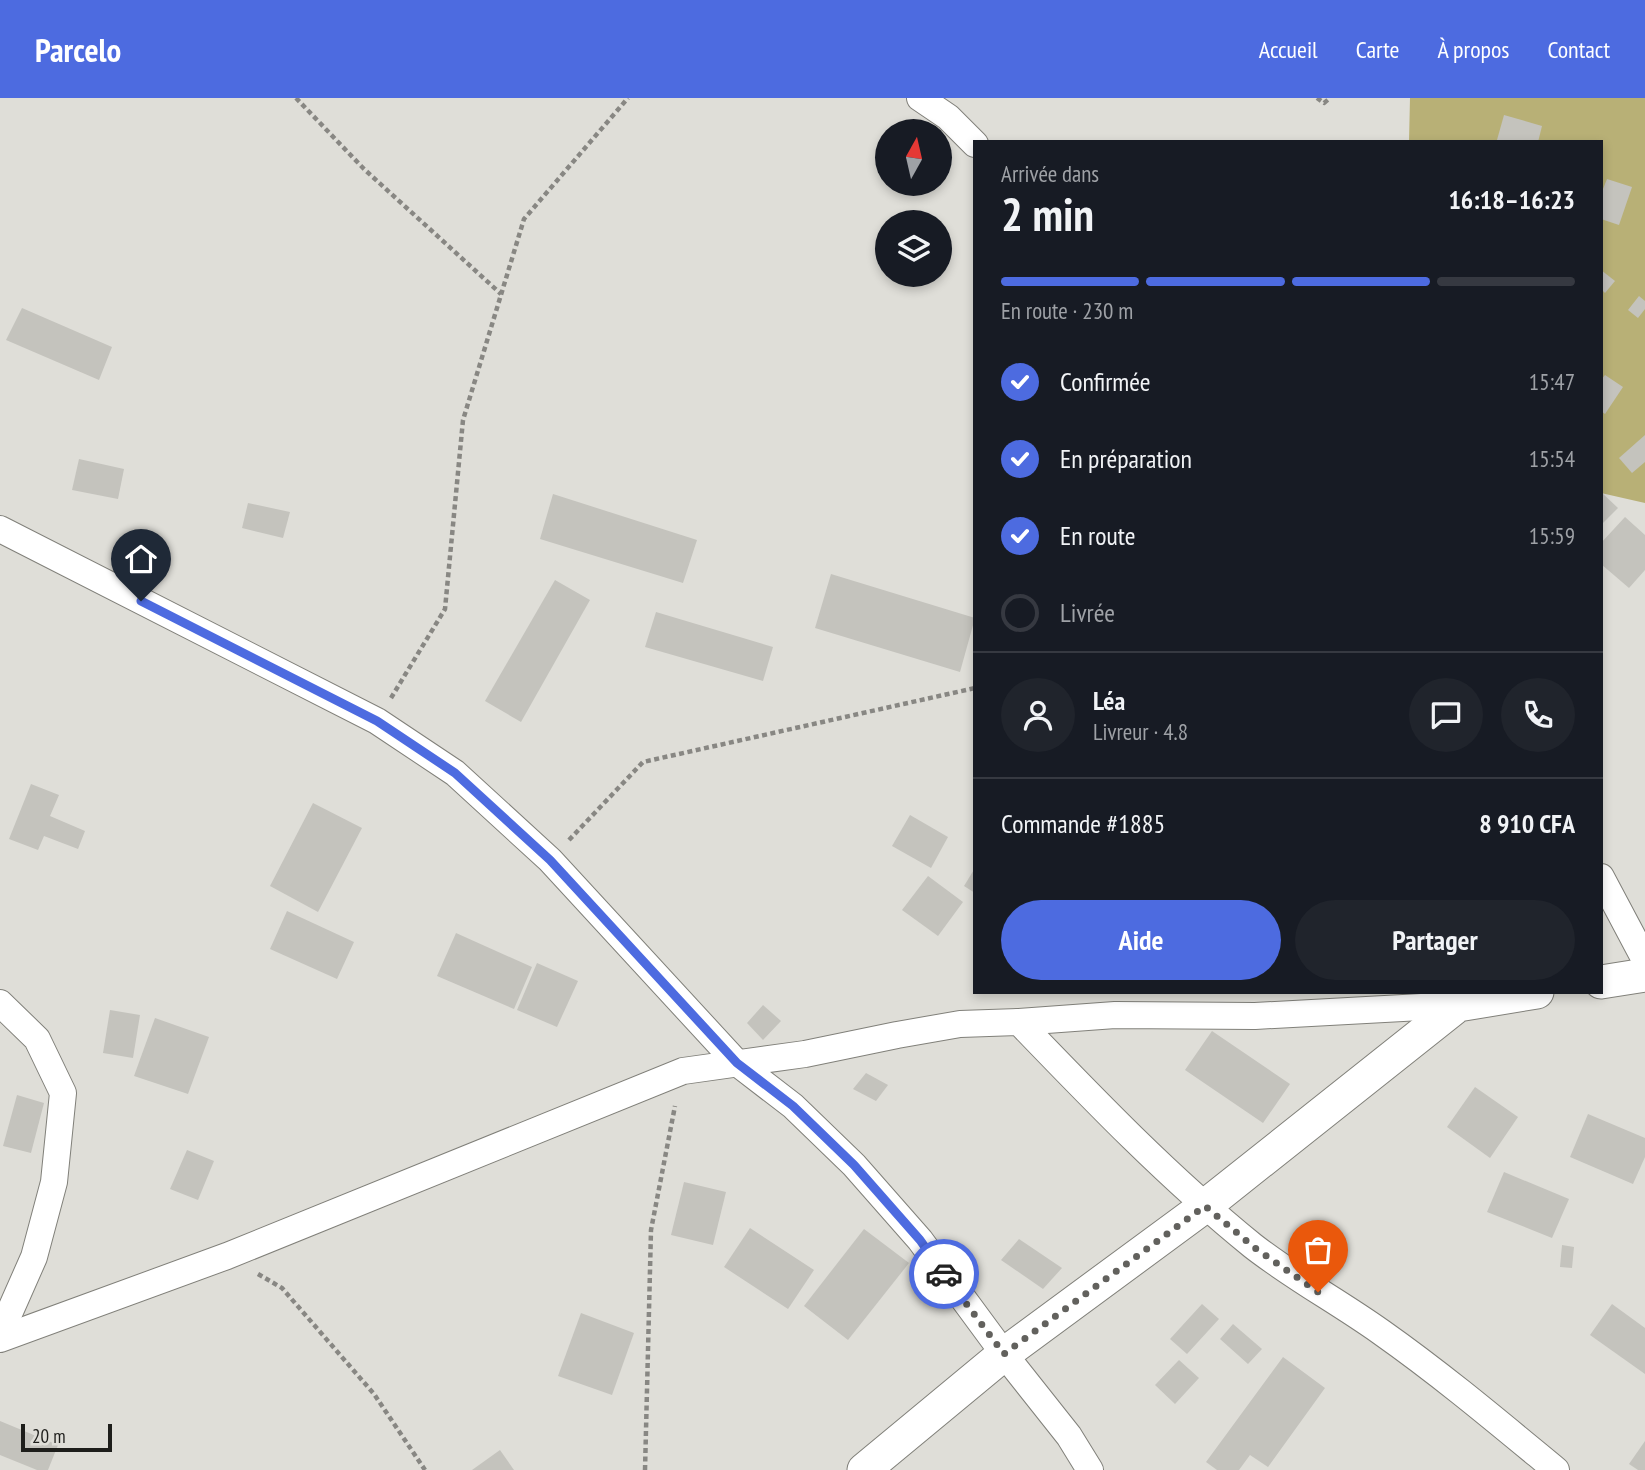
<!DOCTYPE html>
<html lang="fr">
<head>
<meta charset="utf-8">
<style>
  body { margin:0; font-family:"PT Sans Narrow",sans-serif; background:#20242c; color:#f1f3f6; height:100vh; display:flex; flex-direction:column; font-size:26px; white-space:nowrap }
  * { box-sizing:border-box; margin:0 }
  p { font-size:23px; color:#9ea1a6 }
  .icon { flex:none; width:38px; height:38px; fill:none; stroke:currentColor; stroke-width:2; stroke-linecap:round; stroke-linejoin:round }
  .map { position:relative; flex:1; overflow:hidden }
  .drawer { position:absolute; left:973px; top:42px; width:630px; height:854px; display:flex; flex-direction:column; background:#171b24; border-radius:0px; box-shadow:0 4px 10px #0003 }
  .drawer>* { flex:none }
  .needle { width:46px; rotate:8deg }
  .controls { position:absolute; left:875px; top:21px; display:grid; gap:14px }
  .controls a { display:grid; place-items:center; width:77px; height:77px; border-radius:50%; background:#171b24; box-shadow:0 4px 10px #0003; font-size:35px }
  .scale { position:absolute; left:21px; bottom:18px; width:91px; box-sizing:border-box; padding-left:7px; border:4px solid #1e1e1b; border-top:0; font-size:19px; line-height:24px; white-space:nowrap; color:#1e1e1b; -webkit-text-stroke:5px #dfded8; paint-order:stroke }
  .pin { position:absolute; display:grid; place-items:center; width:60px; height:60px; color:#fff; margin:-72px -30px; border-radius:50% 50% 50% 0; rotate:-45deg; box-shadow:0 0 7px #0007 }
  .pin .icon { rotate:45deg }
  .courier { position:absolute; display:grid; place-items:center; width:70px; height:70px; margin:-35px; border:5px solid #4d6be0; border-radius:50%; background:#fff; color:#222; box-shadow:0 2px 9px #0007 }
  .summary em { font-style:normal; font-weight:600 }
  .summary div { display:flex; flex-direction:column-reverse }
  .summary { display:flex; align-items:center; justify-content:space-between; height:119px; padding:0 28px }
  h1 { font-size:46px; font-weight:600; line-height:52px }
  .bar { display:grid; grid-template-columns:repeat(4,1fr); gap:10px 7px; align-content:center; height:84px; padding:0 28px }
  .bar i { height:9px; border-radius:5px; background:#363941 }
  .bar .selected { background:#4d6be0 }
  .bar p { grid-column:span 4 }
  .line { display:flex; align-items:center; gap:18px; padding:0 28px; border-top:2px solid #363941 }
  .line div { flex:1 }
  .round { display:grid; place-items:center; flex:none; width:74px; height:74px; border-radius:37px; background:#20242c }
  ol { padding:0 28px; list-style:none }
  li { display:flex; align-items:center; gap:21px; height:77px }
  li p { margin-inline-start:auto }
  li .icon { padding:7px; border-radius:50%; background:#4d6be0; color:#fff; stroke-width:4 }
  li:last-child { color:#9ea1a6 }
  li i { width:38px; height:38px; border:4px solid #363941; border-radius:50% }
  .primary-button { display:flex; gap:14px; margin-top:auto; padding:14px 28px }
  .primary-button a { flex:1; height:80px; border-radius:42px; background:#4d6be0; color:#fff; font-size:28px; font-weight:600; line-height:80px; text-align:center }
  .primary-button a+a { background:#20242c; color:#f1f3f6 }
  header { display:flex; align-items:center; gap:42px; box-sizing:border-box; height:98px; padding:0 35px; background:#4d6be0; color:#fff }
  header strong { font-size:33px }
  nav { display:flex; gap:38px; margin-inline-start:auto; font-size:24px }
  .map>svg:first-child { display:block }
  .forest { fill:#b8b076 }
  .building { fill:#c4c3bd }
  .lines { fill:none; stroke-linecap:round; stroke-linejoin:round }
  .minor-casing { stroke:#81807a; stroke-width:28 }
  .tertiary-casing { stroke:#81807a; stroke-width:35 }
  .path { stroke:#888783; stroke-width:4.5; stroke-dasharray:5 3.5; stroke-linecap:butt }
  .minor { stroke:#fff; stroke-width:26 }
  .tertiary { stroke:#fff; stroke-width:33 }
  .done { stroke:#62615d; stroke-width:7; stroke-dasharray:0 12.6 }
  .route { stroke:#4d6be0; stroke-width:9 }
</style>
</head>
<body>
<header>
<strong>Parcelo</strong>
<nav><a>Accueil</a><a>Carte</a><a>À propos</a><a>Contact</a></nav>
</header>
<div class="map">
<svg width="1645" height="1372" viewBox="0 0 1645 1372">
  <rect width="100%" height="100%" fill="#dfded8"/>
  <path class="forest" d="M1410,0H1645V405L1601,395V44H1409Z"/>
  <g class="building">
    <path d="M1504,17L1542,28L1538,44L1497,42Z"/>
    <path d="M1607,81L1632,89L1619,127L1601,121V96Z"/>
    <path d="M1601,172L1615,183L1605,195L1601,191Z"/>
    <path d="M1639,198L1645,203V211L1638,220L1628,212Z"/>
    <path d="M22,210L112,249L99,282L6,242Z"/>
    <path d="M1605,277L1623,289L1605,316L1601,313V282Z"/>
    <path d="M1645,337V364L1632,375L1619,360Z"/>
    <path d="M79,361L124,371L118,401L72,392Z"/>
    <path d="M1601,394L1618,410L1601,427Z"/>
    <path d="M553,396L697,442L683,485L540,441Z"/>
    <path d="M248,405L290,414L283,440L242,430Z"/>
    <path d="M1625,419L1645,437V472L1629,490L1601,466V445Z"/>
    <path d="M831,476L975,520L960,574L815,530Z"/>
    <path d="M555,482L590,502L521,624L485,603Z"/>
    <path d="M656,514L773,549L763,583L645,549Z"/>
    <path d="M31,686L59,697L50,718L85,733L78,751L44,738L38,752L9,741Z"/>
    <path d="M313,705L362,730L318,814L270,788Z"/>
    <path d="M910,717L948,739L931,770L892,748Z"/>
    <path d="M975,770V795L964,788Z"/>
    <path d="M928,778L963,804L938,838L902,812Z"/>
    <path d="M287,813L354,844L337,881L270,851Z"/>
    <path d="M456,835L532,869L514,911L437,878Z"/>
    <path d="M537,865L578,883L557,929L517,912Z"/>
    <path d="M763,907L781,923L763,942L747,925Z"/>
    <path d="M110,912L140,917L133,960L103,955Z"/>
    <path d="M155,920L209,939L188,996L134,978Z"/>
    <path d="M1212,933L1290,986L1263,1025L1185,972Z"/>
    <path d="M866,975L888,987L876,1003L853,991Z"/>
    <path d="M1475,989L1518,1019L1490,1060L1447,1029Z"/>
    <path d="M17,997L44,1005L31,1055L3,1048Z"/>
    <path d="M1588,1016L1645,1040V1059L1633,1086L1570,1059Z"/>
    <path d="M187,1052L214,1063L198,1102L170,1091Z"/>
    <path d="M1504,1074L1569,1101L1552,1140L1487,1114Z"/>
    <path d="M684,1084L726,1094L713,1147L671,1137Z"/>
    <path d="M750,1130L814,1172L788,1211L724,1169Z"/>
    <path d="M864,1131L909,1165L848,1242L804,1208Z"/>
    <path d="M1019,1141L1062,1170L1043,1191L1001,1162Z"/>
    <path d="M1562,1147L1574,1149L1572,1170L1560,1169Z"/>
    <path d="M1202,1206L1219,1221L1187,1256L1170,1241Z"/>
    <path d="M1612,1206L1645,1230V1276L1590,1237Z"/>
    <path d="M581,1215L634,1235L612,1297L558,1278Z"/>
    <path d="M1233,1226L1262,1251L1248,1266L1220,1241Z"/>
    <path d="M1283,1259L1325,1290L1268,1369L1250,1357L1239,1372H1217L1206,1364Z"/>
    <path d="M1179,1262L1199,1280L1175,1306L1155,1287Z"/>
    <path d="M0,1323L58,1347L48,1372H37L0,1357Z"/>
    <path d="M1645,1343V1372H1638L1629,1366Z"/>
    <path d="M500,1352L514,1372H472Z"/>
  </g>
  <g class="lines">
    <g class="minor-casing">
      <g id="minor">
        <path d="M920,0L948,19L975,46"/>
        <path d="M0,431L377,623L455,675L550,762L737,965L793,1008L854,1067L920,1142L1004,1256L1069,1338L1090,1372"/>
        <path d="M1601,779L1645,862"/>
        <path d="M0,905L37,941L63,995L54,1084L34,1159L0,1236"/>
        <path d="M1019,924L1115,917L1255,918L1458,907L1462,901"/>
        <path d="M0,1241L227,1158L683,973L805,956L897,937L960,926L1019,924C1094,1002 1169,1080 1253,1148C1294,1180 1339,1204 1381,1234C1442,1277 1499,1325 1556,1372"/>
      </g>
    </g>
    <g class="tertiary-casing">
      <g id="tertiary">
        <path d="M1601,884L1645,877"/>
        <path d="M864,1372L1004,1256L1205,1108L1458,907L1537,894"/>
      </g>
    </g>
    <g class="path">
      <path d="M296,0L364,71L501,196"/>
      <path d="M1317,0L1324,5L1330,0"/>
      <path d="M391,600L445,511L463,322L524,121L628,0"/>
      <path d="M569,742L643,664L975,590"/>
      <path d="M258,1176L282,1190L374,1296L425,1372"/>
      <path d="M645,1372L651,1132L675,1008"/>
    </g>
    <use href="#minor" class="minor"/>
    <use href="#tertiary" class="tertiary"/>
  </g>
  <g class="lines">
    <path class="done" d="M944,1176L1004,1256L1205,1108L1255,1150L1318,1194"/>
    <path class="route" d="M141,503L377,623L455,675L550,762L737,965L793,1008L854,1067L920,1142L944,1176"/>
  </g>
</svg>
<div class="controls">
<a><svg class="needle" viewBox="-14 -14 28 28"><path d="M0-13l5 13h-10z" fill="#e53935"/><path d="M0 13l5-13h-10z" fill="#9ea1a6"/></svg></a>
<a><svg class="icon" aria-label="layers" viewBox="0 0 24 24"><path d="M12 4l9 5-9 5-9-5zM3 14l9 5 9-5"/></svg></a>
</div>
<div class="scale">20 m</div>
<div class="pin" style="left:1318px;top:1194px;background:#ea580c"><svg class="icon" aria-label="bag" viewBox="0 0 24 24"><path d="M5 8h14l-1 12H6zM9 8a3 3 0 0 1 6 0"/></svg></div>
<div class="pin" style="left:141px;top:503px;background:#1f2937"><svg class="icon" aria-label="home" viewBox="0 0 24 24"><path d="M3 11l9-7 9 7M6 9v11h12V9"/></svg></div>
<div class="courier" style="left:944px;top:1176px"><svg class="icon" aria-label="car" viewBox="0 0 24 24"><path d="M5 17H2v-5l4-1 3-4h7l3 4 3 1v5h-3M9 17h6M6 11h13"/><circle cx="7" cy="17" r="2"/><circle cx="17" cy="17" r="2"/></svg></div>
<section class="drawer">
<div class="summary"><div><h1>2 min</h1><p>Arrivée dans</p></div><em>16:18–16:23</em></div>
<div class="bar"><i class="selected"></i><i class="selected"></i><i class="selected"></i><i></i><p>En route · 230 m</p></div>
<ol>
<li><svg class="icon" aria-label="check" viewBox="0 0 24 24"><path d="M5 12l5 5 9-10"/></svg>Confirmée<p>15:47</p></li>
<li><svg class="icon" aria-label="check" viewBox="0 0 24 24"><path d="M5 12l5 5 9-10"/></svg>En préparation<p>15:54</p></li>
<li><svg class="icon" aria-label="check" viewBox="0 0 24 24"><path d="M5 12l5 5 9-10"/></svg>En route<p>15:59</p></li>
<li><i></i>Livrée</li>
</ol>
<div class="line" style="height:126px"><a class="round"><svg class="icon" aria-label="person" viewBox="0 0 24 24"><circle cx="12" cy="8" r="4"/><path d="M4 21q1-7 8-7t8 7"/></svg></a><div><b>Léa</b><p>Livreur · 4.8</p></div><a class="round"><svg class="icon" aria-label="chat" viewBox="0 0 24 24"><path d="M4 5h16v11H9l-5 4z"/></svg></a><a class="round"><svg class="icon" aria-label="phone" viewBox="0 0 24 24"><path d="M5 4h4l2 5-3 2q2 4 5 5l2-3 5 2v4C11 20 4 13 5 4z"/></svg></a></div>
<div class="line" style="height:91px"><div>Commande #1885</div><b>8 910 CFA</b></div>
<div class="primary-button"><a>Aide</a><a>Partager</a></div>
</section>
</div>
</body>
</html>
